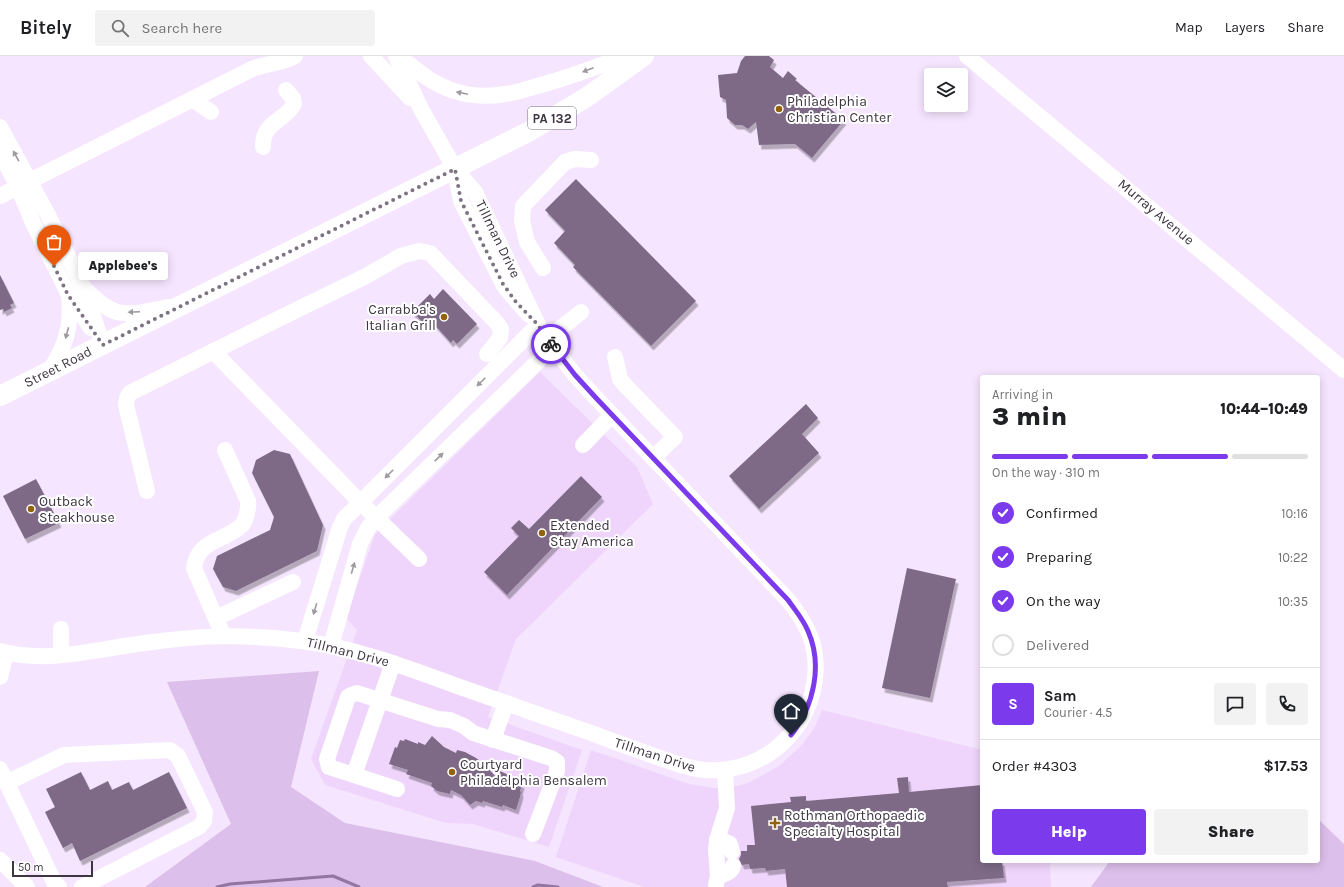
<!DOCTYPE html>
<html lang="en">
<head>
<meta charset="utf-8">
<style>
  body { margin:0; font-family:Karla,sans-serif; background:#f2f2f2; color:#202124; height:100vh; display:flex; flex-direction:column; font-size:15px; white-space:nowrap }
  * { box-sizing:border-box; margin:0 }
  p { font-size:13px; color:#757577 }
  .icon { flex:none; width:22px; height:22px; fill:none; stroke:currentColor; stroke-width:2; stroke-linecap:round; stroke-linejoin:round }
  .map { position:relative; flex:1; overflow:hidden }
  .drawer { position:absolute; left:980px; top:319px; width:340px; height:488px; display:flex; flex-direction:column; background:#fff; border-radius:4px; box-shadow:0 2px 10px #0003 }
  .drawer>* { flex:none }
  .fabs { position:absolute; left:924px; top:12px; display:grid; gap:8px }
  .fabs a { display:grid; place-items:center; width:44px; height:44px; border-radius:4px; background:#fff; box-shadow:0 2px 10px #0003; font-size:20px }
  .scale { position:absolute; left:12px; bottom:10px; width:81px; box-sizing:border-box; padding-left:4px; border:2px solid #3d3541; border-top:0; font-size:11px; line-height:14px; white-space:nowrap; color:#3d3541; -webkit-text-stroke:3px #fff; paint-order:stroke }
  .pin { position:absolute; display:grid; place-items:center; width:34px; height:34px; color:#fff; margin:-41px -17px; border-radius:50% 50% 50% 0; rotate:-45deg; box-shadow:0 0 4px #0007 }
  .pin .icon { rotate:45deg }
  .courier { position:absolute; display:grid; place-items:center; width:40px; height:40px; margin:-20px; border:3px solid #7c3aed; border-radius:50%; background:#fff; color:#222; box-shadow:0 1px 5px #0007 }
  .bubble { position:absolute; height:28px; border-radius:4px; background:#fff; box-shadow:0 2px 10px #0003; font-size:13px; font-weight:800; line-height:28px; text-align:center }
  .head em { font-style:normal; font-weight:800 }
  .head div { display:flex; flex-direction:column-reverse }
  .head { display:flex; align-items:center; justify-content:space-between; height:68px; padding:0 12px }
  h1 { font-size:26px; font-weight:800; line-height:30px }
  .bar { display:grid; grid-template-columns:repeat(4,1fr); gap:6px 4px; align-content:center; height:48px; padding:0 12px }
  .bar i { height:5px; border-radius:3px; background:#e0e0e0 }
  .bar .current { background:#7c3aed }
  .bar p { grid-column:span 4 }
  .line { display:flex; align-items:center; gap:10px; padding:0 12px; border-top:1px solid #e0e0e0 }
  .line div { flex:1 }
  .round { display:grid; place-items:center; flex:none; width:42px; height:42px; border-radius:4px; background:#f2f2f2 }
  ol { padding:0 12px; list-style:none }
  li { display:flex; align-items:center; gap:12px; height:44px }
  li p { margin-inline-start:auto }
  li .icon { padding:4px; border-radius:50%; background:#7c3aed; color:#fff; stroke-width:4 }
  li:last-child { color:#757577 }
  li i { width:22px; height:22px; border:2px solid #e0e0e0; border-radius:50% }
  .cta { display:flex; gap:8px; margin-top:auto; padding:8px 12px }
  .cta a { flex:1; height:46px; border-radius:4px; background:#7c3aed; color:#fff; font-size:16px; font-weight:800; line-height:46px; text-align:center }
  .cta a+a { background:#f2f2f2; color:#202124 }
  header { display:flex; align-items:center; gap:24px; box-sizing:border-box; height:56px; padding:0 20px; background:#fff; border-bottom:1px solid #e0e0e0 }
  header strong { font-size:19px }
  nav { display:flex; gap:22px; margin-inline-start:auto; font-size:14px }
  .search { width:280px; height:36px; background:#f2f2f2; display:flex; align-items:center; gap:10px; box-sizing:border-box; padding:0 14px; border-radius:4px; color:#757577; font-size:15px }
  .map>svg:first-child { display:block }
  .built { fill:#efd5fb }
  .green { fill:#dcbfea }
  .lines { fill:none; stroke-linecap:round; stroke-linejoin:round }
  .stream { stroke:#9275a0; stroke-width:3 }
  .building { fill:#7e6b87; filter:url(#shadow) }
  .minor { stroke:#fff; stroke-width:16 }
  .major { stroke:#fff; stroke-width:20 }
  .oneway { fill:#9e9aa0 }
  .done { stroke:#7e7383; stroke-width:4; stroke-dasharray:0 7.2 }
  .route { stroke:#7c3aed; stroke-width:5 }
  .poi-dot { fill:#91630f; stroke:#fff; stroke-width:1.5 }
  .labels { text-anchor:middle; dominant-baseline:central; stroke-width:4; stroke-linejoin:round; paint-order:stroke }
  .shield { fill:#fff; stroke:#77727a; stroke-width:1 }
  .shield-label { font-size:13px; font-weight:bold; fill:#3d3541 }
  .poi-label { font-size:14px; fill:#3d3541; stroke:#fff; text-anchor:start }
  .street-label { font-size:14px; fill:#3d3541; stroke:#fff }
</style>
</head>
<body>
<header>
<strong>Bitely</strong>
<div class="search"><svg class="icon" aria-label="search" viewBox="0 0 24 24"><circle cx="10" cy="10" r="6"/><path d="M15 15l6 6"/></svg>Search here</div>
<nav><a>Map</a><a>Layers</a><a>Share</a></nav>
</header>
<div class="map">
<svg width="1344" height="831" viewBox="0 0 1344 831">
  <defs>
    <filter id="shadow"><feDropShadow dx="2.5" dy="4.5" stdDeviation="0" flood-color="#0004"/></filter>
  </defs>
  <rect width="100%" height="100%" fill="#f6e5fe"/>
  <g class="built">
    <path d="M540,316L637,411L653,448L516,583L488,661L582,694L549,791L473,768L446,767L325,729L311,703L357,574L346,562L375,478Z"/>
    <path d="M822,654L982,694V805H1050L1051,831H644L556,801L591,694L689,728L714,732L738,730L750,726L779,710L801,690L815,671Z"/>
  </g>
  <g class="green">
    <path d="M319,615L291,731L345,767L535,805L603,831H145L231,768L167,626Z"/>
    <path d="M1318,763L1344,788V831H1091L1110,805H1318Z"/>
  </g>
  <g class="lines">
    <g class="stream">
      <path d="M217,831L230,828L333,820L359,831"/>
      <path d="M533,831L538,829L558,831"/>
    </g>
  </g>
  <g class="building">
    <path d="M745,0H769L774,4L770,11L783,22L788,15L797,23L795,24L844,64L812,102L795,88L759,89L756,66L748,73L742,69H735L727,62L726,44L720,41L718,19L737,17L741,5Z"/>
    <path d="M576,123L696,245L651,290L573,211L575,209L554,187L565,175L545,154Z"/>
    <path d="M0,219L14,247L10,249L12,252L4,256L3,253L0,254Z"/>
    <path d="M443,233L477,268L457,288L453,284L451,287L432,266L427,270L412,256L430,238L434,243Z"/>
    <path d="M806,348L818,362L802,378L819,397L759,453L729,420Z"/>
    <path d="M274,394L290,398L323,469L317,495L236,535L223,531L213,513L217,500L270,474L274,461L252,417L256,404Z"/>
    <path d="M581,420L602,441L507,539L484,516L519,480L511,472L519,464L529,473Z"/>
    <path d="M36,423L59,467L25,483L3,440Z"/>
    <path d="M907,512L956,523L930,642L882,632Z"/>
    <path d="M432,680L444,691L456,697L457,694L465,696L476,702L483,707L498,723L500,715L519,724L518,726L522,728L520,735L521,736L520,741L516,754L503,749L502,751L483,745L482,747L476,745L470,749L461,739L451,734L450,738L437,735L431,730L432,727L406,718L408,714L389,708L395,691L397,692L400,684L404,685L405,683L418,688V686L425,689Z"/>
    <path d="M81,716L90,734L108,725L112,734L129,726L133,734L169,716L187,752L80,805L72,787L63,792L45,756L55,751L46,733Z"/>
    <path d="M908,721L909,736L982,729V805H1002L1004,822L947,826L948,831H787L785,813L766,815L765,812L750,813L749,808L742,809L739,803L741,799V795H747V789H755L751,750L791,746L790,741L806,740V745L899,737L897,722Z"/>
  </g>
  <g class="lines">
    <g class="minor">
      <path d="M371,0L410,42"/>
      <path d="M400,0C415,14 431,27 451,34C468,40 488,41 505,38C517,37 529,32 541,29C569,21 597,11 625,0"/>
      <path d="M967,0L1344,314"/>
      <path d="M192,43L211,56"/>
      <path d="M0,71L48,159L83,231L103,289"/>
      <path d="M263,91C262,65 285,66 294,48L293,42L286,34"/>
      <path d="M0,96L18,131L33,167L69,239L91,272"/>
      <path d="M455,114L461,145L503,228L508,235L529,259"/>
      <path d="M0,140L252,13C267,7 281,8 295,0"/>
      <path d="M543,212L527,186L522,165L523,150L565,106L575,103L591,104"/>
      <path d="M84,232C93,241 104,252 117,256C133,260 152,254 168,251"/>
      <path d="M547,283L581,256"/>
      <path d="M213,295L360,446L419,503"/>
      <path d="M615,301L620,323L624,328L675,381L653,402"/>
      <path d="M49,316C66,289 72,271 69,239"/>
      <path d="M583,389L612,359"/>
      <path d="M147,435L126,349L127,342L130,337L272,266L366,220L401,200L419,195L430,197L496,266L501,273L500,282L487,298"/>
      <path d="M216,562L293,526"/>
      <path d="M223,579L194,512C198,482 226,486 243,468C245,465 246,461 247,457C248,452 249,449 248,445L225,394"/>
      <path d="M305,585L340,471L344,463L538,269"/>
      <path d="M331,590L360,488L368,472L376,462L553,291"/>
      <path d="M0,595C48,608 97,593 145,587C200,579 246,578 301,585C356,592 408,612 460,631C505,647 549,662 594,678C617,687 640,695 663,703C677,708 690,713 705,714C769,719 822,664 815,600C813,579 801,560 788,544L597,343L575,319L553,291L538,269L475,136L455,113L421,53L396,0"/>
      <path d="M61,599V573"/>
      <path d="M393,607L354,719L329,711L327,703L348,641L351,639L357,637L438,663L450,664L464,670L473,677L551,702L557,706V715L533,778"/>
      <path d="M0,621L6,597"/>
      <path d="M493,684L506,647"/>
      <path d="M0,713L55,828L59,831"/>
      <path d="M354,719L397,733"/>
      <path d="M6,727L64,699L170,694L178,700L205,756L204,765L199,771L82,831"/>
      <path d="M717,784L726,786L730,788L732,796"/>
      <path d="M0,804L27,831"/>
      <path d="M718,820C725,818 731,817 733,810"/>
      <path d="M716,829L718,820L716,794L717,784L727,752L725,715"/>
    </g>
    <path class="major" d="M0,340L530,75L587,41L644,0"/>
  </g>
  <defs><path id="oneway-solid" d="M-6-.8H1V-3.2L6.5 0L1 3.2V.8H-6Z"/></defs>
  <g class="oneway">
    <use href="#oneway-solid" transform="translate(588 14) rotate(159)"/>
    <use href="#oneway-solid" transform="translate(462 37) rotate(-168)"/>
    <use href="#oneway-solid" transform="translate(16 100) rotate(-119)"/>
    <use href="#oneway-solid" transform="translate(134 256) rotate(178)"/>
    <use href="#oneway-solid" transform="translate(67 277) rotate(105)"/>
    <use href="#oneway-solid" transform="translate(481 326) rotate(135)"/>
    <use href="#oneway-solid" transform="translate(439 401) rotate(-44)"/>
    <use href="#oneway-solid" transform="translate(389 418) rotate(135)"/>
    <use href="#oneway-solid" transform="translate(353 512) rotate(-74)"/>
    <use href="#oneway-solid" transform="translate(315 553) rotate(107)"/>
  </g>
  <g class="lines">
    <path class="done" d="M54,210L68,239L103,289L455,113L461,145L503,228L516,246L538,269L551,288"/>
    <path class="route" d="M551,288L575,319L597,343L788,544C795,554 803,563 808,575C823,609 814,650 791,679"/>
  </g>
  <g class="poi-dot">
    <circle cx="779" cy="53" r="4"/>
    <circle cx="444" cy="261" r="4"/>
    <circle cx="31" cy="453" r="4"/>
    <circle cx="542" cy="477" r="4"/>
    <circle cx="452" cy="716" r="4"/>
    <path d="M773 761h4v4h4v4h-4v4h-4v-4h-4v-4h4z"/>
  </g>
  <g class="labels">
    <rect class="shield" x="528" y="51" width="48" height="22" rx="3"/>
    <g class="shield-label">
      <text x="552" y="62">PA 132</text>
    </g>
    <g class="poi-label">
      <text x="787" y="45">Philadelphia<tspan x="787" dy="16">Christian Center</tspan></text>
      <text x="436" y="253" text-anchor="end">Carrabba's<tspan x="436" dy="16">Italian Grill</tspan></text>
      <text x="39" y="445">Outback<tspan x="39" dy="16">Steakhouse</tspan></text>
      <text x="550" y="469">Extended<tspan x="550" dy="16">Stay America</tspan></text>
      <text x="460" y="708">Courtyard<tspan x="460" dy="16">Philadelphia Bensalem</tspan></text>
      <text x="784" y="759">Rothman Orthopaedic<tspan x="784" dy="16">Specialty Hospital</tspan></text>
    </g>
    <g class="street-label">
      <text transform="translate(1156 156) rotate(40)">Murray Avenue</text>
      <text transform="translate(498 183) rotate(64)">Tillman Drive</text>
      <text transform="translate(58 311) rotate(-27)">Street Road</text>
      <text transform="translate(348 596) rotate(14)">Tillman Drive</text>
      <text transform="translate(655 699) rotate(18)">Tillman Drive</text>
    </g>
  </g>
</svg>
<div class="fabs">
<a><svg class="icon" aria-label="layers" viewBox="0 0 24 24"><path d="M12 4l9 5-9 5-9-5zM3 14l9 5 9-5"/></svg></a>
</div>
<div class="scale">50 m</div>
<div class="pin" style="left:54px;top:210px;background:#ea580c"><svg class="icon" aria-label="bag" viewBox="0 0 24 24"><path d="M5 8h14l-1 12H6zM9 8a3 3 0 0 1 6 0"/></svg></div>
<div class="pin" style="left:791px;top:679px;background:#1f2937"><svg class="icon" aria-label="home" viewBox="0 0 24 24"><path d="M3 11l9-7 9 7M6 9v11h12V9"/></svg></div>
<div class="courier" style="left:551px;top:288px"><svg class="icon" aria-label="bike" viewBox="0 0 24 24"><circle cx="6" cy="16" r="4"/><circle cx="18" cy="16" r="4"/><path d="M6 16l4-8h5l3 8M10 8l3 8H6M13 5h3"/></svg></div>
<div class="bubble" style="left:78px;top:196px;width:90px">Applebee's</div>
<section class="drawer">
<div class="head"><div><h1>3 min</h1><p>Arriving in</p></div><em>10:44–10:49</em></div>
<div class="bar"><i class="current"></i><i class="current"></i><i class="current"></i><i></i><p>On the way · 310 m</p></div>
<ol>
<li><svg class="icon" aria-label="check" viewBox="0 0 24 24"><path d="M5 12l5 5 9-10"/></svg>Confirmed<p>10:16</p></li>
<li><svg class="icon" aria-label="check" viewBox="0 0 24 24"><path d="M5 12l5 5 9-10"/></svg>Preparing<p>10:22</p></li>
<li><svg class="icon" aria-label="check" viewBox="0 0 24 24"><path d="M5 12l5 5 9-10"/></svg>On the way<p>10:35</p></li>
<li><i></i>Delivered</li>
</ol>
<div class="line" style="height:72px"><b class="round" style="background:#7c3aed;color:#fff">S</b><div><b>Sam</b><p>Courier · 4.5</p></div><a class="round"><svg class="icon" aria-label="chat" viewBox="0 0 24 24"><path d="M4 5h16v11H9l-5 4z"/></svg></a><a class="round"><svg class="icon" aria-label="phone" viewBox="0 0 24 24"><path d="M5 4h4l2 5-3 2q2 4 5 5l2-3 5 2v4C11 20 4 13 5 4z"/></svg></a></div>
<div class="line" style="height:52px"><div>Order #4303</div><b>$17.53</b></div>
<div class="cta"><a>Help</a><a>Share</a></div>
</section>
</div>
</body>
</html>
